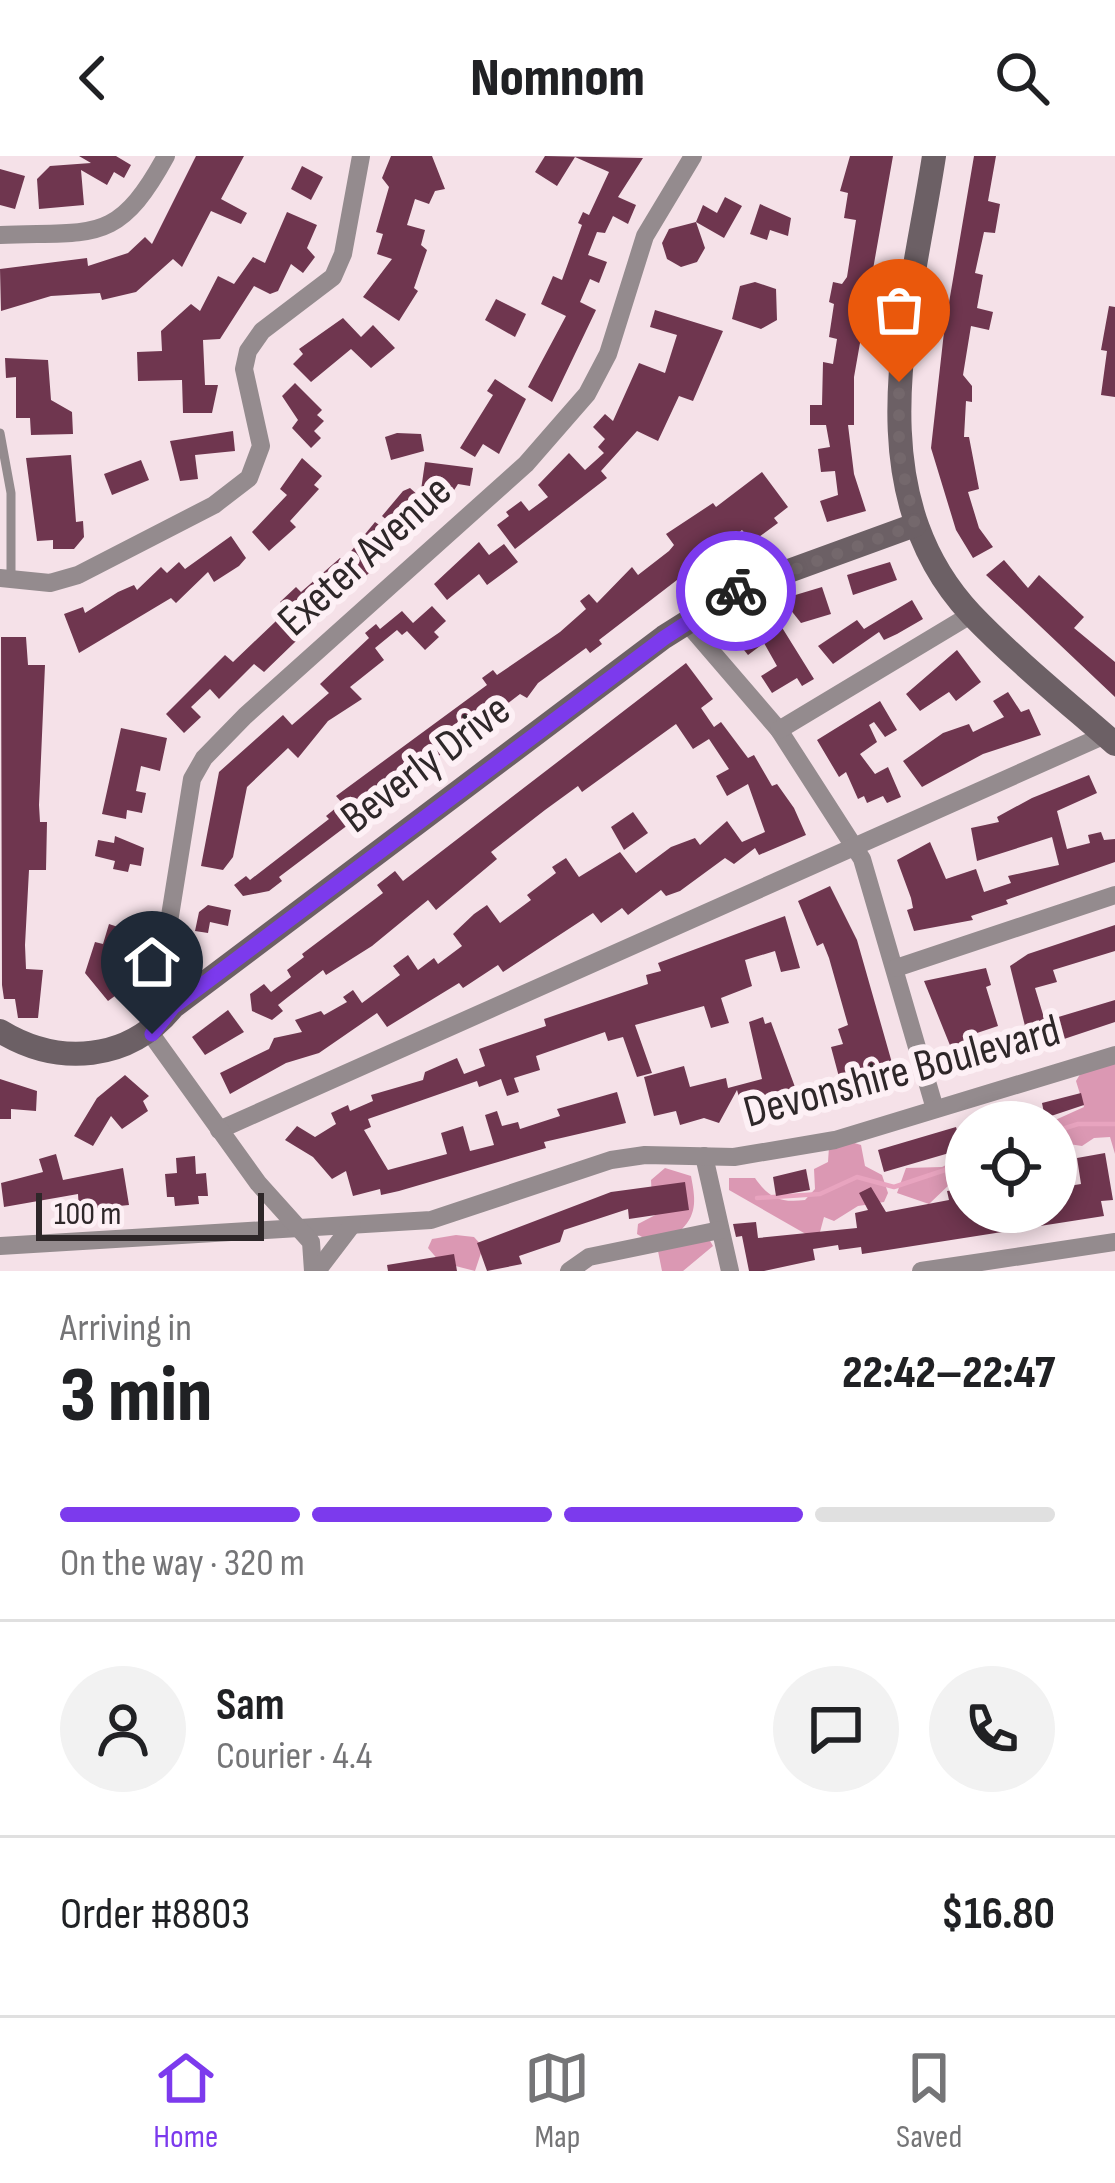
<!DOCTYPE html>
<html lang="en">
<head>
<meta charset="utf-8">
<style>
  body { margin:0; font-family:"Sofia Sans Condensed",sans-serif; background:#f2f2f2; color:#202124; height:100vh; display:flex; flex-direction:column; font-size:45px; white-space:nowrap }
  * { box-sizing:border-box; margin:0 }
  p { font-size:39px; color:#757577 }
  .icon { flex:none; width:66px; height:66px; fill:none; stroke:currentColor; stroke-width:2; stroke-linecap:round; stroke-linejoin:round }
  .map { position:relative; height:1115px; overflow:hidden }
  .side { display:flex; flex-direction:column; background:#fff; flex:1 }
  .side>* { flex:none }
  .tools { position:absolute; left:945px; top:945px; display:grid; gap:24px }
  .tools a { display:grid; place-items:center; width:132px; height:132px; border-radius:50%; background:#fff; box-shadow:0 6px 18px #0003; font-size:60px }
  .scale { position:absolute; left:36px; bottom:30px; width:228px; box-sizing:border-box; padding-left:12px; border:6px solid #2e2729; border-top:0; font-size:33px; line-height:42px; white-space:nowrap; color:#2e2729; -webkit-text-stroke:9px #fdf0f5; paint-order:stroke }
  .pin { position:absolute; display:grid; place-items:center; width:102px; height:102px; color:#fff; margin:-123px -51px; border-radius:50% 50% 50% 0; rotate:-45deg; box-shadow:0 0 12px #0007 }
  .pin .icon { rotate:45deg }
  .courier { position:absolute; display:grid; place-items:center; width:120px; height:120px; margin:-60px; border:9px solid #7c3aed; border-radius:50%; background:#fff; color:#222; box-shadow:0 3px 15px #0007 }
  .headline em { font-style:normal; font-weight:800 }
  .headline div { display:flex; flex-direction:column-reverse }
  .headline { display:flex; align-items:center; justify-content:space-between; height:204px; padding:0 60px }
  h1 { font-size:78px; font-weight:800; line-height:90px }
  .bar { display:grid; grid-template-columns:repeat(4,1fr); gap:18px 12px; align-content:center; height:144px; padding:0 60px }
  .bar i { height:15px; border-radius:9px; background:#e0e0e0 }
  .bar .selected { background:#7c3aed }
  .bar p { grid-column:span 4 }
  .line { display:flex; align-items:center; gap:30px; padding:0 60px; border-top:3px solid #e0e0e0 }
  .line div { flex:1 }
  .round { display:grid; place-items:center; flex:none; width:126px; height:126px; border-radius:63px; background:#f2f2f2 }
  header { display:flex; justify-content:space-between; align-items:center; height:156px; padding:0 60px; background:#fff; font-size:54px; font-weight:800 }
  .dock { display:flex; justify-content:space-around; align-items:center; height:168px; border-top:3px solid #e0e0e0; background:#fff; font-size:33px; color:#757577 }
  .dock a { display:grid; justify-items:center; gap:6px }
  .dock .selected { color:#7c3aed }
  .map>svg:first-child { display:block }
  .forest { fill:#db98b3 }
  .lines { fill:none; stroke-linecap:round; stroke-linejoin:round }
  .stream { stroke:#e8a4bf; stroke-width:4.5 }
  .building { fill:#6f364f }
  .lane { stroke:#948b8e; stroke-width:9 }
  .street { stroke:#948b8e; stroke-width:18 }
  .secondary { stroke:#6c6065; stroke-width:24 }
  .done { stroke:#74686c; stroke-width:12; stroke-dasharray:0 21.6 }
  .route { stroke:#7c3aed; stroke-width:15 }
  .labels { text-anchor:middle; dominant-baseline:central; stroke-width:12; stroke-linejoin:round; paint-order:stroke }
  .street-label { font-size:45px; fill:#2e2729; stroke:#fdf0f5 }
</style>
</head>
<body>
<header><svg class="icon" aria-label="back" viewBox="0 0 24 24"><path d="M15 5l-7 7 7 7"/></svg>Nomnom<svg class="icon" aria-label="search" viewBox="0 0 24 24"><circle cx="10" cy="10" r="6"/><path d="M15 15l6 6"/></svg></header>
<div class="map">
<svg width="1115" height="1115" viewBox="0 0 1115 1115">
  <rect width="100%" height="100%" fill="#f5e1e8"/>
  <g class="forest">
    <path d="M1115,898V998L1110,981L1094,982L1082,990L1069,988L1072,1003L1068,1008L1056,1007L1053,965L1084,951L1076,925L1082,915Z"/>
    <path d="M848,985L861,989L865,1010L882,1019L888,1037L884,1046L858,1050L834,1065L824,1061L820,1076L811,1081L729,1034V1022H755C769,1042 780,1047 805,1044L815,1033L814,1013L828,1006L829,991Z"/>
    <path d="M966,999V1024L950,1028L929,1048L897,1037L906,1012L942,1011Z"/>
    <path d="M665,1012L691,1020C695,1041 698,1057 682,1073L709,1083L713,1090L683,1115H662L657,1090L637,1078L638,1068L665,1054L652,1043L651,1024Z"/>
    <path d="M456,1079L474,1081L483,1091L475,1115L440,1106L428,1092L432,1083Z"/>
  </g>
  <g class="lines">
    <g class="stream">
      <path d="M1056,975L1078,968H1115"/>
      <path d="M757,1042L820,1038L857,1021L894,1031L966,1007"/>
    </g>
  </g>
  <g class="building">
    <path d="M79,0H116L131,9L124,22L114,16L107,29L81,14L84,49L39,53L37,23L50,10L91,7Z"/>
    <path d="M196,0H244L221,43L247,57L241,68L211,55L182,111L173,103L136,136L102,144L100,137L51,140L1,155L0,113L87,102L88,110L128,97L145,81L152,88Z"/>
    <path d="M391,0H432L445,33L435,35L429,48L415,43L407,69L425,74L421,89L427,94L414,132L418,135L399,165L363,141L392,103L377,98L383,78L376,76L389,31L382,22Z"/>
    <path d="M545,0L643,2L618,41L636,49L628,68L613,60L605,77L597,76L588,99L607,106L599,127L590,123L580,146L596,154L552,246L528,231L566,160L541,148L553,120L562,124L582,69L578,67L583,56L589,59L609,16L575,1L557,30L535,16Z"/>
    <path d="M850,0H893L854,221V269H848L854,318L866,355L827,366L820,345L838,339L835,315L821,316L818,293L830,291L826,269H810V249H822L823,206L833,208L837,183L829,181L834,148L829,146L833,126L842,128L847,121L856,64L844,62L848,37L840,35Z"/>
    <path d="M974,0H996L988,45L1000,48L995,77L984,76L975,117L983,119L977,152L993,156L989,174L971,170L963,219L972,230V246L966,245L964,281H969L979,333L968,336L979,372L993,391L973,402L956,374L931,292L944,176Z"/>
    <path d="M302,10L323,21L311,44L291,33Z"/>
    <path d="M0,13L25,20L15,53L0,49Z"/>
    <path d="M725,41L742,50L724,82L696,66L705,92L697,106L681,111L667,103L662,87L669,73L696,66L703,49L717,57Z"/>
    <path d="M760,48L791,62L788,80L770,74L767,84L750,78Z"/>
    <path d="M287,56L317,69L307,92L315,101L303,117L291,108L278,135L270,138L254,130L220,183L203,184L205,229H218L212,257H183L182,224L138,225L137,196L162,195L161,175L191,148L200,155L218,120L234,128L253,101L265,107Z"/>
    <path d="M755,126L776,133L777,164L761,173L732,163L740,130Z"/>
    <path d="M496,143L526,158L515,181L485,164Z"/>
    <path d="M1109,150L1115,151V241L1101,239L1107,195L1101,194Z"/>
    <path d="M655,154L723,175L693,245L679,240L658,285L637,275L601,315L607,322L515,393L497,369L509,360L506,356L521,345L529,355L548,341L538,329L569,297L585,314L604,297L598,291L605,283L593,271L605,258L613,265L639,207L665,217L677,179L650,171Z"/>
    <path d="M343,162L361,181L373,169L395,192L371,212L351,193L311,226L293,208L303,198L299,193Z"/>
    <path d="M5,202L48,204L51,244L72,256L73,278L31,279L30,262H16V221L6,222Z"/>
    <path d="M495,223L526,243L499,298L483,288L475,301L460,292L493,239L487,235Z"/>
    <path d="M295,227L322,254L317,259L324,265L314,275L321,282L311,292L292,272L298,264L282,240Z"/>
    <path d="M233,275L235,295L195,299L198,323L180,325L170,285Z"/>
    <path d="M397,277L421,278L424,295L391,304L385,281Z"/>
    <path d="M71,299L76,366L83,365L84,381L74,393H53V384L37,385L26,302Z"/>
    <path d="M302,302L322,320L314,329L319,333L290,365L296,371L269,395L252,376L287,339L280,333Z"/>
    <path d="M141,304L149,324L112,339L104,318Z"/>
    <path d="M425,306L473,312L470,330L458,328L444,350L435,342L404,379L382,360L403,335L410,332L420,341Z"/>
    <path d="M762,316L788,351L774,362L778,367L752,386L742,374L599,484L602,488L590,497L586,492L538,527L527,542L520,538L415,618L386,651L381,644L279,721L282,725L269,735L243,740L234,729L246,720L250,724L329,663L326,660L342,647L336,640L487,529L482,522L493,514L497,519L560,476L586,453L580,445L589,438L597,447L632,411L638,419L669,395L674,389L666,378L713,347L716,351Z"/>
    <path d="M375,366L385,373L374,386L386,396L368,418L349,436L339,429L315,450L323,459L264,516L254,508L219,543L210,533L191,551L201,561L184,577L166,558L225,499L233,506L275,466L286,452L280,446L296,431L301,436L340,402L343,405Z"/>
    <path d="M231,380L246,402L239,410L214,426L208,416L176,447L171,442L79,497L64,458L83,451L85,457L118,436L134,429L137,434L161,411L167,417L179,406L185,413Z"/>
    <path d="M479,386L489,399L504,388L518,406L487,429L479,418L447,444L434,428Z"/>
    <path d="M1004,404L1028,432L1039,419L1084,461L1074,472L1115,506V541L986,419Z"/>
    <path d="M890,406L897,424L853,439L847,419Z"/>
    <path d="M822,431L831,458L801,467L782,443Z"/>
    <path d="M912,444L923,463L897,478L884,484L879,476L833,508L818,490L857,464L864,473Z"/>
    <path d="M768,449L814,523L802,530L797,522L772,537L761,520L777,510L764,487L748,499L727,473L755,452L758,457Z"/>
    <path d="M432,450L446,465L434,476L439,481L425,494L407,475L402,479L397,474L375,492L384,504L350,531L362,543L328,565L298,602L288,592L247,631L233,701L223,714L201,710L219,616L283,559L292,569L329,537L320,528L369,482L365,477L376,468L380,473L402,455L413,467Z"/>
    <path d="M1,481H26L28,509H45L39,649L40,666H47L46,714H29L25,789L26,813L43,814L38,862H18L15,843H4L2,829Z"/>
    <path d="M957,494L981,526L956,545L949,536L920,555L906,538Z"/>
    <path d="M686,507L713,543L701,552L714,571L721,566L748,602L754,599L772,630L777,628L794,652L806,679L759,699L755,692L734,708L725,702L680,735L666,740L661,734L628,759L622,752L601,767L593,757L503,816L498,809L463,832L459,827L387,871L377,857L319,897L286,907L230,938L220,917L269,893L274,882L302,876L295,864L321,855L324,859L347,846L343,841L353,834L362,847L400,819L393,810L408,799L418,814L434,802L438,808L462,790L453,778L474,758L487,749L500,767L531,744L527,739L556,717L552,711L566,702L579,721L620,696L636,717L671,691L695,682L700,689L727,665L742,686L765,676L748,628L727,640L716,620L729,613L709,583L693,593L676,568L582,636L578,630L545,654L491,696L497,703L436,754L428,744L372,790L326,819L323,814L288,841L278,849L283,855L272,864L252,855L250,838L264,828L271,836L291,821L287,814L304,801L302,798L383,737L377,729L395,715L403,725Z"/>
    <path d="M1008,536L1021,556L1029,553L1041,579L983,598L922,631L903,605L943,577L969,568L973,576L1004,561L993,545Z"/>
    <path d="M880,545L897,574L885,581L874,566L869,569L877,586L860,598L875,618L888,611L901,641L887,647L883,640L867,647L864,640L858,643L846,616L839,621L817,584Z"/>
    <path d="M121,572L167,582L160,615L141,610L136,635L146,637L142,657L127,654L126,663L102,658Z"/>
    <path d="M1089,619L1097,637L1057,655L1067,693L1090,687L1088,679L1101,676L1104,684L1115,683V706L1006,744L1008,748L971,760L973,764L914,775L907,754L913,752L911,742L897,704L930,686L946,723L976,713L984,736L1011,727L1008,720L1059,709L1052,681L977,705L971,672L999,666L997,661L1032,642Z"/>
    <path d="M633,656L648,677L624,694L611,671Z"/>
    <path d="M115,680L144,692L141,710L130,708L128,716L113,713L115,705L95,700L98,684L114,687Z"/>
    <path d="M830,730L857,784L898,928L810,957L808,951L756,964L746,965L737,934L719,967L704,962L680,969L676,955L654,960L644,921L684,910L690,931L726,922L728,932L762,923L749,866L763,861L765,868L771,866L795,931L839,921L831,891L843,888L838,873L848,869L829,802L823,787L817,790L798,745Z"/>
    <path d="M208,749L231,754L228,770L210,766L208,777L195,775L199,756Z"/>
    <path d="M785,760L800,812L781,816L775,795L745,804L752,830L721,842L729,867L711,872L704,850L635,869L652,917L637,921L623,881L608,885L605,876L536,900L540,914L514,922L519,936L507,940L501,923L479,931L477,925L368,963L371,971L364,974L388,1014L447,998L441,977L463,970L470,995L494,989L485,959L497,955L502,970L518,966L520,973L560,960L557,953L617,936L626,967L544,986L546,992L399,1035L381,1039L380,1033L353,1040L346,1015L332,1023L313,1001L285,984L297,970L315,981L336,968L331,957L348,949L350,955L373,945L371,939L423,924L425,916L457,902L464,918L485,910L479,893L546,870L544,863L648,828L646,819L661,815L658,807Z"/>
    <path d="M109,768L124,773L109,824L119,837L108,845L85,817L95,786L103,788Z"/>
    <path d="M1115,769V795L1053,814L1057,826L1035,832L1045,865L1115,844V866L1031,894L1010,810L1028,798Z"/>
    <path d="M986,812L991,829L986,831L998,870L974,878L986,911L962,919L924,825Z"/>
    <path d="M228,854L244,876L205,899L192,881Z"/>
    <path d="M125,919L149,940L143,945L148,955L122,973L111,960L93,990L74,980L97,942Z"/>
    <path d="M0,923L37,935L36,955L11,953V963H0Z"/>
    <path d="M1081,937L1084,949L1045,962L1042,947Z"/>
    <path d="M956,971L963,993L884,1016L878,994Z"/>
    <path d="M1105,997L1113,1044L1101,1045L1104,1060L862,1098L861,1091L839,1094L838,1089L813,1093L815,1104L764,1115H749L742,1080L736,1081L733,1068L756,1066L758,1082L857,1072L855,1057L868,1054L859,1037L871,1031L886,1056L949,1044L947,1035L966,1032V1056H1056V1032L1081,1028L1077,1002Z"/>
    <path d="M56,998L63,1024L123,1012L129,1049L79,1054L78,1038L4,1051L1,1027L43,1016L39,1003Z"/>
    <path d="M195,1000L196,1018L206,1017L208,1040H198L199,1048L175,1050L174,1041H167L165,1018L177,1017L176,1002Z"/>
    <path d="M806,1013L810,1034L776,1040L773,1021Z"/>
    <path d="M685,1026L689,1054L629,1063L628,1053L564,1074L560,1086L519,1100L522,1108L487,1115L477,1087L611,1036Z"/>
    <path d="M454,1098L457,1115H388L387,1109Z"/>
  </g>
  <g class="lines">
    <path class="lane" d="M0,277L11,337V424"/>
    <g class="street">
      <path d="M0,79C94,75 117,90 166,0"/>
      <path d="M0,422L50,427L78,419L214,349L249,322L261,290L244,213L248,195L262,175L333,121L343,98L361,0"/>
      <path d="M687,467L779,574L862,703L935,953"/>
      <path d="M779,574L972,458"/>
      <path d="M896,812L1115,739"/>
      <path d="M219,974L1105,579"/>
      <path d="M704,1000L730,1115"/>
      <path d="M0,1090L431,1064L611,1004L645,999L734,1001L835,984L1115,899"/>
      <path d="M313,1115L311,1086L258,1027L151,878L192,623L204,602L245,560L526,308L587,238L608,198L645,80L693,0"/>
      <path d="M317,1115L352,1069"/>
      <path d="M569,1115L589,1101L720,1074"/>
      <path d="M921,1115L1115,1086"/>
    </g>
    <g class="secondary">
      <path d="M934,0C911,151 853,332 971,458C1015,504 1067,546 1115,588"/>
      <path d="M0,875C59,911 129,905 173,851L664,481L742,432L915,369"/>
    </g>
  </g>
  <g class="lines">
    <path class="done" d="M736,435L915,369L899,297V226"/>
    <path class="route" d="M152,878L173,851L664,482L736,435"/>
  </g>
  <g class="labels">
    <g class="street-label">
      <text transform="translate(365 400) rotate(-42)">Exeter Avenue</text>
      <text transform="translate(426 608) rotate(-37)">Beverly Drive</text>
      <text transform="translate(902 916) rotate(-15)">Devonshire Boulevard</text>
    </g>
  </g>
</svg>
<div class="tools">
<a><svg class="icon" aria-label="locate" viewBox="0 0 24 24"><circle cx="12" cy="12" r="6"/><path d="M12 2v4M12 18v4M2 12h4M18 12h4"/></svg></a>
</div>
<div class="scale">100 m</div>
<div class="pin" style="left:899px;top:226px;background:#ea580c"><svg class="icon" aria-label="bag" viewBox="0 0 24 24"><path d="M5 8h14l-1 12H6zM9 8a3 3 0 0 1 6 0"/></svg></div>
<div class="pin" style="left:152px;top:878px;background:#1f2937"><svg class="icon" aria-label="home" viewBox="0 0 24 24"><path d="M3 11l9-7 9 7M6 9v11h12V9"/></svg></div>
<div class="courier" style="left:736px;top:435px"><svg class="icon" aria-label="bike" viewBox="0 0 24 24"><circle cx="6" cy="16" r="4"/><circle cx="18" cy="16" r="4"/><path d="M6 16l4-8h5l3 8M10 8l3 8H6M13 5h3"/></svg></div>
</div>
<section class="side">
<div class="headline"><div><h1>3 min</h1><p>Arriving in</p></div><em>22:42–22:47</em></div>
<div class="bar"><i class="selected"></i><i class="selected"></i><i class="selected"></i><i></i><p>On the way · 320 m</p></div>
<div class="line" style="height:216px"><a class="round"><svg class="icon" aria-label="person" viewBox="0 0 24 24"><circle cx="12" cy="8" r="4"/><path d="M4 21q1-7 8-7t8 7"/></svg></a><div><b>Sam</b><p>Courier · 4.4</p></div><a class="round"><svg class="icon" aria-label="chat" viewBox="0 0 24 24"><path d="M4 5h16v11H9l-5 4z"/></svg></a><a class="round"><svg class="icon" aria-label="phone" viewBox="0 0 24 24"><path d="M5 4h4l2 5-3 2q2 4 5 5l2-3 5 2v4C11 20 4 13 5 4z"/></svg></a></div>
<div class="line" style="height:156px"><div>Order #8803</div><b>$16.80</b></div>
</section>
<nav class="dock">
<a class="selected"><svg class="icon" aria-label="home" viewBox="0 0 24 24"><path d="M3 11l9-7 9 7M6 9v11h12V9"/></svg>Home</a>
<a><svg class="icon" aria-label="map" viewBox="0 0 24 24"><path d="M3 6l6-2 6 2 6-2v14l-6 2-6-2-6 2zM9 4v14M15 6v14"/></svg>Map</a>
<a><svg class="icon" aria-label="saved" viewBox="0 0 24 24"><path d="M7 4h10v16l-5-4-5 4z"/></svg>Saved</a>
</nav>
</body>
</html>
